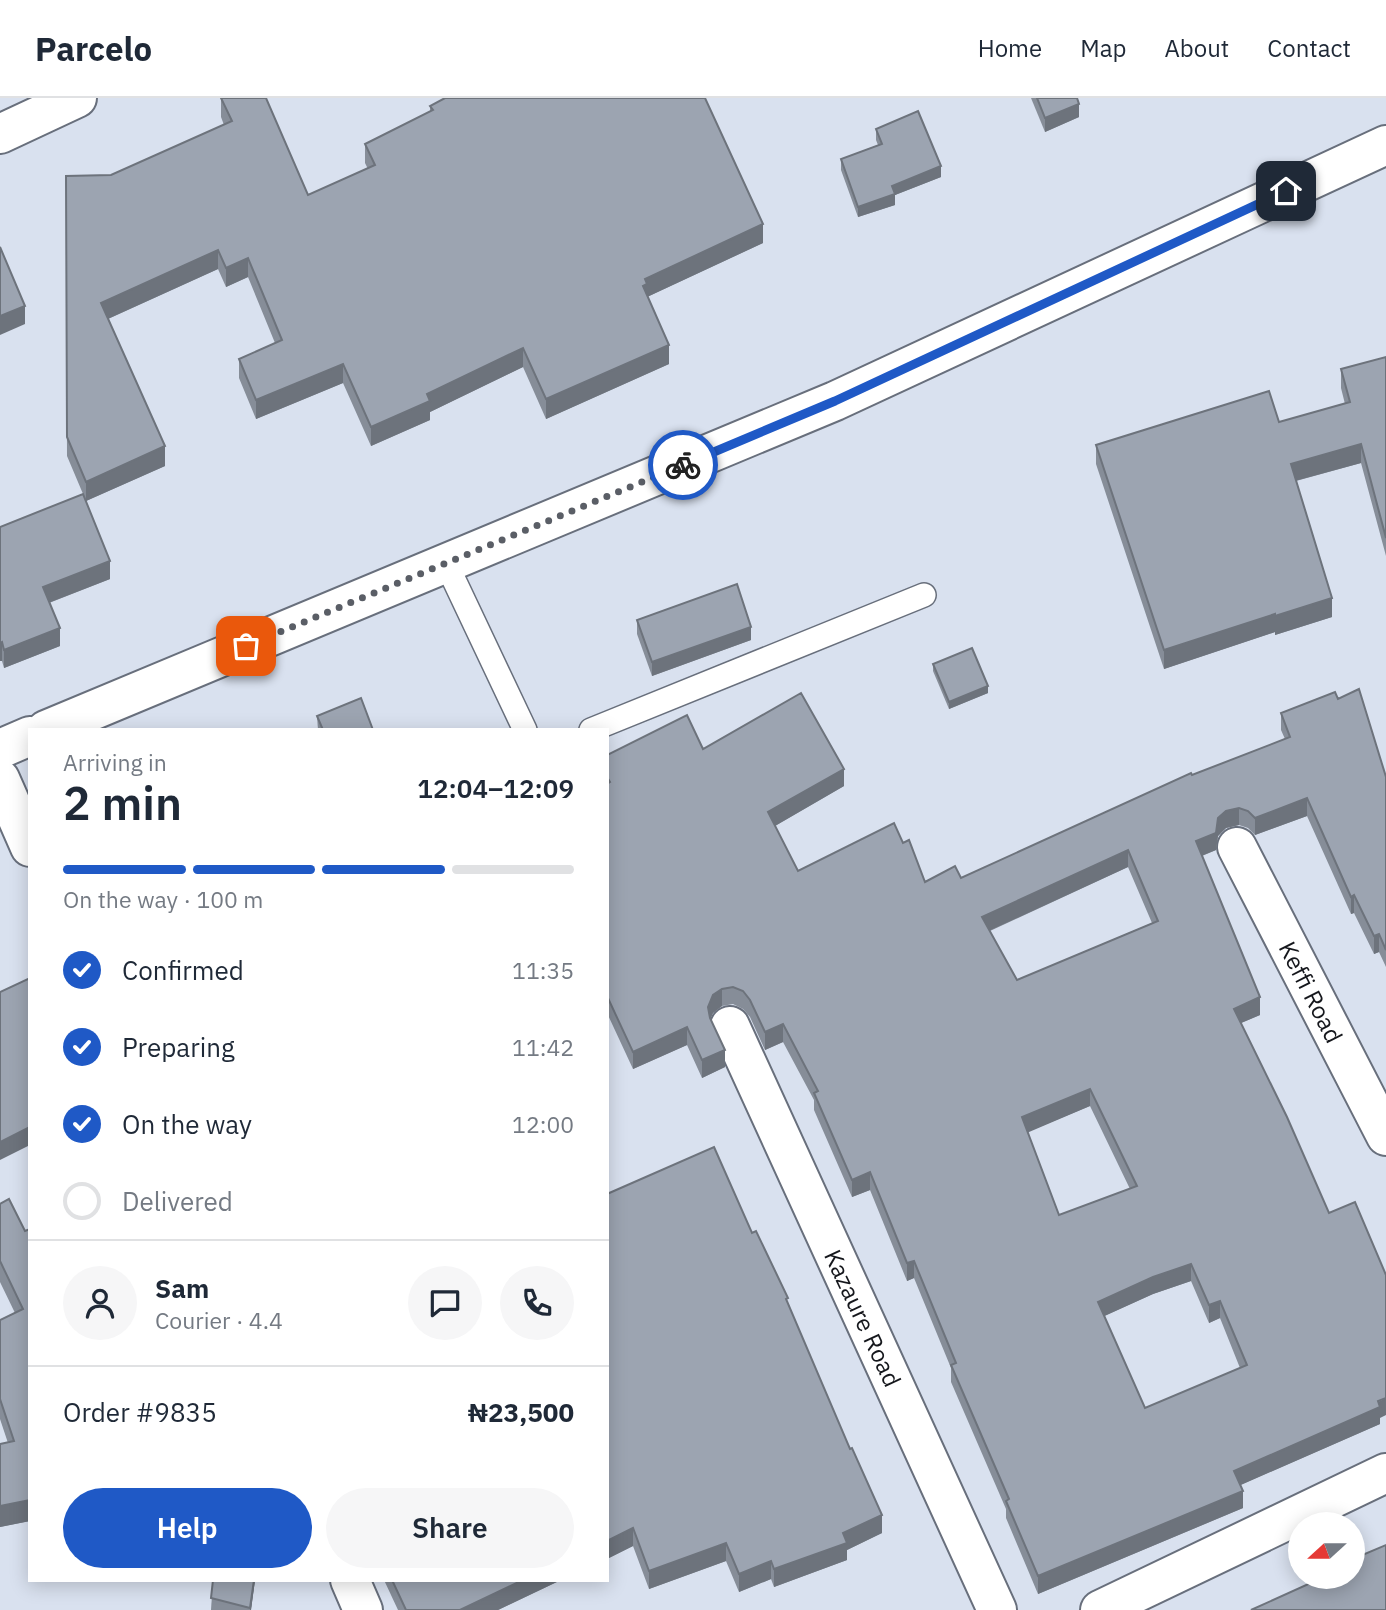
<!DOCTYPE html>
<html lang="en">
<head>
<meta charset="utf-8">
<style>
  body { margin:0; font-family:"IBM Plex Sans",sans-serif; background:#f6f6f7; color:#1f2937; height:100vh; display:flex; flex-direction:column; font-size:26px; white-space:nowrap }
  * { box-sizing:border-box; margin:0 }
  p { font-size:23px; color:#747a83 }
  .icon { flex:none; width:38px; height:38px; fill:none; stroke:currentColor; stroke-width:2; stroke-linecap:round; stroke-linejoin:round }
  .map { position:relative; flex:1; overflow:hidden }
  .side { position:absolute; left:28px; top:630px; width:581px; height:854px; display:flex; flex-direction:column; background:#fff; border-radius:0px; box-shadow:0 4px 18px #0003 }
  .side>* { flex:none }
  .needle { width:46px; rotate:249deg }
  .tools { position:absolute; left:1288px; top:1414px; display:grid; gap:14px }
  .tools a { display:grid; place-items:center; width:77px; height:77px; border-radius:50%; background:#fff; box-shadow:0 4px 18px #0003; font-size:35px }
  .pin { position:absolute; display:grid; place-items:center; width:60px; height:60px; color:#fff; margin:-30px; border-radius:14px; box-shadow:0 4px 10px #0006 }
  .courier { position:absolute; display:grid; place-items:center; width:70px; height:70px; margin:-35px; border:5px solid #1f59c6; border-radius:50%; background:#fff; color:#222; box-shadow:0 2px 9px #0007 }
  .overview em { font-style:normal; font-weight:600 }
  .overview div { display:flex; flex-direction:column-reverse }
  .overview { display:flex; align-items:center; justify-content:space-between; height:119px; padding:0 35px }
  h1 { font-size:46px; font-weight:600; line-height:52px }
  .bar { display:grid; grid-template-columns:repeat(4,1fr); gap:10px 7px; align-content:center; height:84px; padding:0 35px }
  .bar i { height:9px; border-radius:5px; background:#e0e1e3 }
  .bar .current { background:#1f59c6 }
  .bar p { grid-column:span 4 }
  .line { display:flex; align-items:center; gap:18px; padding:0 35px; border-top:2px solid #e0e1e3 }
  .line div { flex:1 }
  .round { display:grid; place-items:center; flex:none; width:74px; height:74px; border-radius:37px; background:#f6f6f7 }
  ol { padding:0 35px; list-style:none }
  li { display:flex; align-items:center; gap:21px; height:77px }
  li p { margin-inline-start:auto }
  li .icon { padding:7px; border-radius:50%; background:#1f59c6; color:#fff; stroke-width:4 }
  li:last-child { color:#747a83 }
  li i { width:38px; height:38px; border:4px solid #e0e1e3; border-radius:50% }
  .button { display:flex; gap:14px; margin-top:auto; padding:14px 35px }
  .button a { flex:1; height:80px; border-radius:42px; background:#1f59c6; color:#fff; font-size:28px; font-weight:600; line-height:80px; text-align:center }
  .button a+a { background:#f6f6f7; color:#1f2937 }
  header { display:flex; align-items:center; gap:42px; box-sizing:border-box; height:98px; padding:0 35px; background:#fff; border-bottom:2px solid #e0e1e3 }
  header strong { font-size:33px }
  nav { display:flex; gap:38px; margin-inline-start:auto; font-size:24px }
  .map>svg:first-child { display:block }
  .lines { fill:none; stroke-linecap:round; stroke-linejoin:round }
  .lane-casing { stroke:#686f7c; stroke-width:26 }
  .street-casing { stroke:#686f7c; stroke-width:42 }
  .lane { stroke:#fff; stroke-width:23 }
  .street { stroke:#fff; stroke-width:38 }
  .wall { fill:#868d98; fill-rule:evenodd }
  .shaded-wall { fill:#6d737c }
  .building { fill:#9ca4b1; stroke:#6d737c; stroke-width:2; fill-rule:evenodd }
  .done { stroke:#5a5e66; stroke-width:7; stroke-dasharray:0 12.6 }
  .route { stroke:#1f59c6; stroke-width:9 }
  .labels { text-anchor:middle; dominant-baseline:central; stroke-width:6; stroke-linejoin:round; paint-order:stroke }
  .street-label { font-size:24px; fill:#15171c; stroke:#fff }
</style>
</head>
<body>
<header>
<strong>Parcelo</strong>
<nav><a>Home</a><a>Map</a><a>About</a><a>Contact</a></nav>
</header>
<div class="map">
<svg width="1386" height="1512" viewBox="0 0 1386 1512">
  <rect width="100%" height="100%" fill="#d9e1ef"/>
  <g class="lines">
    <g class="lane-casing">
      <g id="lane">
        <path d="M446,465L525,632"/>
        <path d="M591,632L924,497"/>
      </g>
    </g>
    <g class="street-casing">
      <g id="street">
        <path d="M0,36L77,0"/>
        <path d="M46,632L835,303L1386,47"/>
        <path d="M0,651L30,638"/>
        <path d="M0,681L30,749"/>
        <path d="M1237,749L1386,1038"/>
        <path d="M730,928L997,1512"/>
        <path d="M350,1482L363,1512"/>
        <path d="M1100,1512L1386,1375"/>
      </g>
    </g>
    <use href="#lane" class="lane"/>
    <use href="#street" class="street"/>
  </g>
  <g class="wall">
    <path d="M221,0L308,97L368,71L365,65V46L430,14V8L763,145L647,199L669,266L546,321L523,269L430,314V322L371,348L343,285L256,321L239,280V261L275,245L248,179L226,189L218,171L108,221L165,368L86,403L67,358L66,78L111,77L224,27L221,19Z"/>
    <path d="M1031,0H1077L1079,19L1045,34Z"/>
    <path d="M876,31L941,79L895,97V107L858,119L841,72V61L878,47L876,42Z"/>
    <path d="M1386,259V458L1361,365L1296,383L1332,519L1275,537V534L1164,571L1096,366V347L1279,324L1345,306L1341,290V271Z"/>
    <path d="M0,429L110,481L49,505L60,548L4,570L2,563H0Z"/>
    <path d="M637,522L751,542L652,578L637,536Z"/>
    <path d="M933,566L988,595L949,611L933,573Z"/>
    <path d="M1338,601L1386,679V869L1379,854L1374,856L1354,815L1351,816L1307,718L1255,737L1248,730L1239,727L1226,730L1218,738L1216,752L1202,758L1260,917L1241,925L1380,1320V1326L1240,1387L1243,1410L1038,1496L1006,1420V1411L951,1284V1270L914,1180L907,1183L870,1092L852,1099L814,1012V1002L783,944L765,952L750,919L743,911L733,906L722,908L713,915L710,921L725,969L702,980L687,947L633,971L607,915V657L703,651L844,688L775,728L798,773L903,745L925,784L961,780L1192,677L1285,641L1281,632V615ZM1128,769L1152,825L1017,882L990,833ZM1090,1008L1130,1091L1059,1117L1027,1034ZM1191,1183L1209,1225L1220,1220L1240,1270L1145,1310L1104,1218L1153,1196Z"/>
    <path d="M317,618L373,632H318Z"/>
    <path d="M0,1106L25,1133L30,1131V1423L0,1429V1346L8,1345L0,1321V1222L15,1215L0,1184Z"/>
    <path d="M752,1135L788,1205L882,1435L847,1452V1462L774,1489L771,1481L739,1494L726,1463L649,1491L633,1448L607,1461Z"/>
    <path d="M213,1482H255L251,1512H211Z"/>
    <path d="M384,1482H561L498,1512H398Z"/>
  </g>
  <g class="shaded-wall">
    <path d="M1079,6V19L1045,34V20Z"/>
    <path d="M941,68V79L895,97V107L858,119V109L892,88Z"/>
    <path d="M763,126V145L647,199L643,188L645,181Z"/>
    <path d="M218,152V171L101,224V205Z"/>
    <path d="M248,160V179L226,189V170Z"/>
    <path d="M25,208V226L0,237V218Z"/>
    <path d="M669,247V266L546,321V301Z"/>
    <path d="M523,250V269L430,314V322L371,348V329L427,296Z"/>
    <path d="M343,266V285L256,321V302Z"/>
    <path d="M1361,346V365L1291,384V366Z"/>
    <path d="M165,348V368L86,403V384Z"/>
    <path d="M110,463V481L43,507V489Z"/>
    <path d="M1332,500V519L1275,537V518Z"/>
    <path d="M1275,516V534L1164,571V552Z"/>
    <path d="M751,529V542L652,578V564Z"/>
    <path d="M60,530V548L4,570V552Z"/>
    <path d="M2,544V563H0V545Z"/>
    <path d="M988,588V595L949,611V604Z"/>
    <path d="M844,671V688L768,732V714Z"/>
    <path d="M1307,700V718L1255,737V720Z"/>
    <path d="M1239,710V727L1226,730L1218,738L1216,752L1196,760V743L1226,713Z"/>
    <path d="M1128,752V769L982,836V819Z"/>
    <path d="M1354,797V815L1351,816V799Z"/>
    <path d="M1379,836V854L1374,856V838Z"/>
    <path d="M722,891V908L713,915L708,927V909L713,897Z"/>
    <path d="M1260,899V917L1234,928V911Z"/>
    <path d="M783,926V944L765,952V934Z"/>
    <path d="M687,929V947L633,971V954Z"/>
    <path d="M725,952V969L702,980V962Z"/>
    <path d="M1090,991V1008L1022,1037V1019Z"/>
    <path d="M30,1029V1047L0,1062V1044Z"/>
    <path d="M870,1074V1092L852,1099V1082Z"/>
    <path d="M914,1163V1180L907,1183V1165Z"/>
    <path d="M1191,1166V1183L1153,1196L1098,1221V1204L1153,1179Z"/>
    <path d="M1220,1203V1220L1209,1225V1207Z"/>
    <path d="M1386,1300V1317L1380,1320V1326L1234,1390V1373Z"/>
    <path d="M1243,1393V1410L1038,1496V1478Z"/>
    <path d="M30,1402V1423L0,1429V1408Z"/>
    <path d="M882,1417V1435L847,1452V1462L774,1489V1471L843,1435Z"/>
    <path d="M633,1430V1448L607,1461V1443Z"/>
    <path d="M726,1445V1463L649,1491V1473Z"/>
    <path d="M771,1463V1481L739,1494V1476Z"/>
    <path d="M254,1482H255L251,1512H250Z"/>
    <path d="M523,1482H561L498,1512H460Z"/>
  </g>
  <g class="building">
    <path d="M221,0H266L308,97L375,67L365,46L433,12L430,8L445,0H705L763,126L645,181L647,186L643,188L669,247L546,301L523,250L427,296L430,303L371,329L343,266L256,302L239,261L282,242L248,160L226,170L218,152L101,205L165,348L86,384L67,339L66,78L111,77L232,23Z"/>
    <path d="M1037,0H1077L1079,6L1045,20Z"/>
    <path d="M918,13L941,68L892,88L895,96L858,109L841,61L882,46L876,31Z"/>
    <path d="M0,149L25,208L0,218Z"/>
    <path d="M1386,259V440L1361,346L1291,366L1332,500L1275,518V516L1164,552L1096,347L1269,293L1279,324L1350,304L1341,271Z"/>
    <path d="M83,396L110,463L43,489L60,530L4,552L2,544L0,545V429Z"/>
    <path d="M737,486L751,529L652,564L637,522Z"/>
    <path d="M972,550L988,588L949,604L933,566Z"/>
    <path d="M1359,591L1386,679V852L1379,836L1374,838L1354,797L1351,799L1307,700L1255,720L1248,713L1239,710L1226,713L1218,720L1216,735L1196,743L1260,899L1234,911L1287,1019L1329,1115L1355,1104L1386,1177V1300L1378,1303L1380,1309L1234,1373L1243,1393L1038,1478L1006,1403L1009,1401L951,1267L956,1265L914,1163L907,1165L870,1074L852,1082L814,995L818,993L783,926L765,934L750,902L743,893L733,889L722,891L713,897L708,909L710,920L725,952L702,962L687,929L633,954L607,898V686L610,684L607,679V657L687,617L703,651L801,595L844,671L768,714L798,773L894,725L903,745L909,742L925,784L955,768L961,780L1191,675L1192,677L1290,639L1281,615L1335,594L1338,601ZM1128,752L1158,823L1017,882L982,819ZM1090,991L1137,1088L1059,1117L1022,1019ZM1191,1166L1209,1207L1220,1203L1247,1267L1145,1310L1098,1204L1153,1179Z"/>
    <path d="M361,600L373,632H323L317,618Z"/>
    <path d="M30,880V1029L0,1044V894Z"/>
    <path d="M714,1049L752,1135L756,1133L788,1200L786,1201L850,1351L852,1350L882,1417L843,1435L847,1445L774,1471L771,1463L739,1476L726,1445L649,1473L633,1430L607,1443V1096Z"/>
    <path d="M9,1101L25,1133L30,1131V1402L0,1408V1346L14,1343L0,1301V1222L23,1211L0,1163V1106Z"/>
    <path d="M1386,1447V1512H1251L1313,1484L1311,1479H1353V1461Z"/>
    <path d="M213,1482H254L250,1510L211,1500Z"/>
    <path d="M392,1482H523L460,1512H406Z"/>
  </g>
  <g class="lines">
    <path class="done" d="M246,548L683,367"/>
    <path class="route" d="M683,367L835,303L1286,93"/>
  </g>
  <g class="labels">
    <g class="street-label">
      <text transform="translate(1311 894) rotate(63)">Keffi Road</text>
      <text transform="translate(863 1220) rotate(65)">Kazaure Road</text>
    </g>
  </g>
</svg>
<div class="tools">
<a><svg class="needle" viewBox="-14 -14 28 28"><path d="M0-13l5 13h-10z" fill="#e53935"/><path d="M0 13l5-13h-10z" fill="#747a83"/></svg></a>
</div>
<div class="pin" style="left:246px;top:548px;background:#ea580c"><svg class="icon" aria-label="bag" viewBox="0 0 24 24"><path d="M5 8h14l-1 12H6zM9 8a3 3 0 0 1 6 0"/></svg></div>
<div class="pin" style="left:1286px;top:93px;background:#1f2937"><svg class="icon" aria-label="home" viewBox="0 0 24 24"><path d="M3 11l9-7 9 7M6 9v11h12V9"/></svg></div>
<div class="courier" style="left:683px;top:367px"><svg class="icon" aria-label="bike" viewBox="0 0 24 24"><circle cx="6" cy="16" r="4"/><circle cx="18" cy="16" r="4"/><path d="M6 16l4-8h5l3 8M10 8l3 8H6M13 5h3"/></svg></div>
<section class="side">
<div class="overview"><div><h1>2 min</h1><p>Arriving in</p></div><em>12:04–12:09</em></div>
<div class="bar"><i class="current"></i><i class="current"></i><i class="current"></i><i></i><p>On the way · 100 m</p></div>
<ol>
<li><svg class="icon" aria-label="check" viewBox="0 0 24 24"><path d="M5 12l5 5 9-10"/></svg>Confirmed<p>11:35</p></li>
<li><svg class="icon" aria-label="check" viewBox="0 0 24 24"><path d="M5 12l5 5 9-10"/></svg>Preparing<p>11:42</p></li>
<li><svg class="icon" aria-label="check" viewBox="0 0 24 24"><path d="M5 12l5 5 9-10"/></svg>On the way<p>12:00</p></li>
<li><i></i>Delivered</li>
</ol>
<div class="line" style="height:126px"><a class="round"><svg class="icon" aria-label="person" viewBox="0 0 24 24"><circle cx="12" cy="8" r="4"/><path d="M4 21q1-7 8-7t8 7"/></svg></a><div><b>Sam</b><p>Courier · 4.4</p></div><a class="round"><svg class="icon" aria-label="chat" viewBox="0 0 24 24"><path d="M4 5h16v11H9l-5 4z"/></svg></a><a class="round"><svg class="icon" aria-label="phone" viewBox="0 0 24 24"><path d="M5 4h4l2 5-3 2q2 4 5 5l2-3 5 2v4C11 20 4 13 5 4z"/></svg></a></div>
<div class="line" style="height:91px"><div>Order #9835</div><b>₦23,500</b></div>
<div class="button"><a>Help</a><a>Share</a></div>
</section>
</div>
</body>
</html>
